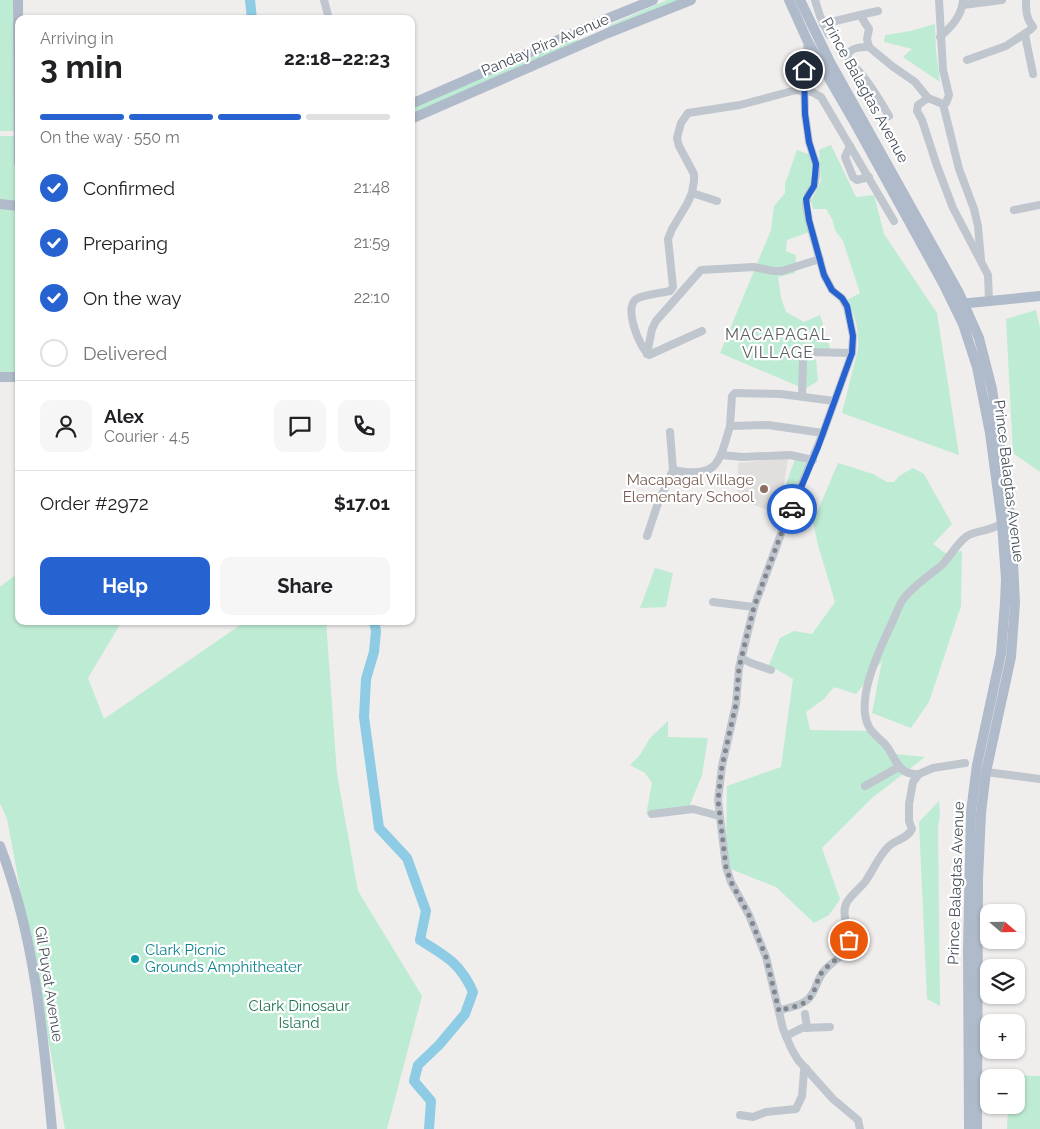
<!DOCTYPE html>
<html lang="en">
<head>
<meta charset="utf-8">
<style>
  body { margin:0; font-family:Raleway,sans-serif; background:#f6f6f6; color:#202124; height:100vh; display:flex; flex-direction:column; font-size:19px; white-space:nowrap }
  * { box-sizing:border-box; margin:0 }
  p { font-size:16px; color:#757577 }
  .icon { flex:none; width:28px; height:28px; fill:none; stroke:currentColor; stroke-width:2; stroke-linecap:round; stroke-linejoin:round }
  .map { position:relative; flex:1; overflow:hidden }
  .side { position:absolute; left:15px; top:15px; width:400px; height:610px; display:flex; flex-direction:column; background:#fff; border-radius:10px; box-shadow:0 1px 4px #0004 }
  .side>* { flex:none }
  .needle { width:32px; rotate:110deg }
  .buttons { position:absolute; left:980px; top:904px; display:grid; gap:10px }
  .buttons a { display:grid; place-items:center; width:45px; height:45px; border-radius:10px; background:#fff; box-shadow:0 1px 4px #0004; font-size:25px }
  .pin { position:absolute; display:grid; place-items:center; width:42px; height:42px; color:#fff; margin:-21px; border:2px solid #fff; border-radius:50%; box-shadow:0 1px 5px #0007 }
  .courier { position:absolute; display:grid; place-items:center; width:50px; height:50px; margin:-25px; border:4px solid #2662d0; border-radius:50%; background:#fff; color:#222; box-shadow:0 1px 6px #0007 }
  .overview em { font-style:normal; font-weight:700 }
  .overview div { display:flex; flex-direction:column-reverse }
  .overview { display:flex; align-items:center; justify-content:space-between; height:85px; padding:0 25px }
  h1 { font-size:32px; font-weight:700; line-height:38px }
  .bar { display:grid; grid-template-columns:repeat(4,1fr); gap:8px 5px; align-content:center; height:60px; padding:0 25px }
  .bar i { height:6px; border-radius:4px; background:#e0e0e0 }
  .bar .active { background:#2662d0 }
  .bar p { grid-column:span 4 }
  .line { display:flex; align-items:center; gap:12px; padding:0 25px; border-top:1px solid #e0e0e0 }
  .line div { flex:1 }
  .round { display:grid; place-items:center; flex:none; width:52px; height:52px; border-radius:10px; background:#f6f6f6 }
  ol { padding:0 25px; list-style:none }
  li { display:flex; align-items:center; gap:15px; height:55px }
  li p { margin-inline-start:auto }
  li .icon { padding:5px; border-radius:50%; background:#2662d0; color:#fff; stroke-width:4 }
  li:last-child { color:#757577 }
  li i { width:28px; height:28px; border:2px solid #e0e0e0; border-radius:50% }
  .button { display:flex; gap:10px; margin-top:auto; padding:10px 25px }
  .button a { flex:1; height:58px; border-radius:10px; background:#2662d0; color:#fff; font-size:20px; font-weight:700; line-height:58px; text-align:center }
  .button a+a { background:#f6f6f6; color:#202124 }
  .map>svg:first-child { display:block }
  .education { fill:#e1dede }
  .green { fill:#beebd3 }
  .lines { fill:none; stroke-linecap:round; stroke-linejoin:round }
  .river { stroke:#8ecbe4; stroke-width:10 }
  .minor { stroke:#bfc6ce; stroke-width:8 }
  .major { stroke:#afbaca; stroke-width:10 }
  .done { stroke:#82868d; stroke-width:5; stroke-dasharray:0 9 }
  .route { stroke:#2662d0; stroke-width:6 }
  .education-dot { fill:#8d6e63; stroke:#fff; stroke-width:2 }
  .culture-dot { fill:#0f9aa8; stroke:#fff; stroke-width:2 }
  .labels { text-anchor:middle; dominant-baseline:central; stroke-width:4.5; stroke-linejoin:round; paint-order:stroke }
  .street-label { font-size:15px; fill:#474f59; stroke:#fff }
  .education-label { font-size:15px; fill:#785e54; stroke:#fff; text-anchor:end }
  .culture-label { font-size:15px; fill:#0d838f; stroke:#fff; text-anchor:start }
  .park-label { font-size:15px; fill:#1d7450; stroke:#fff }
  .neighbourhood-label { font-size:16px; letter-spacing:1px; fill:#5a5d61; stroke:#fff }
</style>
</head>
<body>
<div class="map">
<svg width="1040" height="1129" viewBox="0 0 1040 1129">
  <rect width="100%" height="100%" fill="#f0eded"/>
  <path class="education" d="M788,458L784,484L795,493L787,517L737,499L738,463Z"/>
  <g class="green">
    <path d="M0,0H13L14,131H0Z"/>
    <path d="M667,0H681L608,29V27L610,25Z"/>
    <path d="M935,24L936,51L940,82L903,57L912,49L884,42L885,35L911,31Z"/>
    <path d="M575,39L579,41L411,116V108Z"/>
    <path d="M0,136H14C14,158 19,179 19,201L0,200Z"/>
    <path d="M831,145L856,197L874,195L884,234L937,313L959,455L842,413L858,349C859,331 856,316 847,300L860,293L843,241L835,230L832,219L826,209H813L811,201L821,181L819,150Z"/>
    <path d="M797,150L814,156L815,179L809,198L812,231L787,240L786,251L796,255L795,273L778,277L781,298L786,312L804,322L820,315L831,351L809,350L816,360L818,381L805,389L720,353L771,230L774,206L785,193V184Z"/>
    <path d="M0,208H19V372L0,373Z"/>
    <path d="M1036,310L1040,328V472L1013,453L1006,319Z"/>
    <path d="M795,459L808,464L799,489L786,484Z"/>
    <path d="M838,463L873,474L887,482H894L899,476L913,468L924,474L952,524L933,544L945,553L962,551L961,606L929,702L911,728L872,713L882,661L856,694L834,687L824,699L806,712L810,730L874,731L895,754L925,757L872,798L822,848L840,899L829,915L814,923L776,887L728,868L726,848L727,786L781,767L793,679L769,665L780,638L794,631L812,634L835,602L818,545L813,522Z"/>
    <path d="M655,568L673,573L666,607L640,608Z"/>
    <path d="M19,572V621H122L88,678L104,719L246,621H326L337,774L358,891L422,996L387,1129H65L7,819L0,803V587Z"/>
    <path d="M668,721V737L708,738L702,775L689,807L646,815L652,783L645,773L630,765L640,755L650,738Z"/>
    <path d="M939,801L940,816L938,827L940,1006L927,999L919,822Z"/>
    <path d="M1008,1075L1040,1076V1129H1007L1008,1105H1016V1078L1008,1077Z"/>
  </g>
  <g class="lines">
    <g class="river">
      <path d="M250,0L252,19"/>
      <path d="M374,621L376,631L374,652L366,679L364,717L379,828L407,858L426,911L420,940C446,956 460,963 473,992L465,1014L439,1045L418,1065L414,1081L431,1101L429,1129"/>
    </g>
    <g class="minor">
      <path d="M324,0L329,19"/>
      <path d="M815,0L820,16L829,35"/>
      <path d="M939,0L943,70L949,95L946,103L943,104"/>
      <path d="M963,5L1002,0"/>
      <path d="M878,11L860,15L869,29L867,39L869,47L892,66L915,82L928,98L943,104L959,169L974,209L978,226L981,260"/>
      <path d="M823,24L860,15"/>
      <path d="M1025,35L1033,74"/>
      <path d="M940,37C951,27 962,16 963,0"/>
      <path d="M808,42L804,70L805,114L809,142L816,164V176L814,186L808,195L806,204L809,221L824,275L832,290L842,298L847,307L853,336L852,353L823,433L781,534L754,607L739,668L736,704L722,766L718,800L726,867L731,882L749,915L766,957L783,1029L791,1048L798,1060L833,1099L858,1120L860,1129"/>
      <path d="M869,47C861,47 852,47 847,55C849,63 858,69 863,76C873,89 881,102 889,116"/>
      <path d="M967,60L1006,46L1030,30L1033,27C1026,18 1026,11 1026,0"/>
      <path d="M928,98L918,105L917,111L922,120L937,166L953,208L988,275L989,301"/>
      <path d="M850,146L845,157L853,177L857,180L869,177"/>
      <path d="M692,193L717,201"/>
      <path d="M1014,210L1040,205"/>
      <path d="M702,331L649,355C639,347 625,310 635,300C640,295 662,293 670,291L673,287L668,239L672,229L687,204L692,193L694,181V174L679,146L677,138L681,123L688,113L740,105L796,90L812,92L821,97L894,221"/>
      <path d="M647,354L652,329L656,321L701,270L754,267L773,271H782L820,259"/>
      <path d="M802,396L803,361L805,352L852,353"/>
      <path d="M730,426L732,396L735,393L781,394L834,401"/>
      <path d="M721,455L743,457L790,455L813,460"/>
      <path d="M673,470C717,479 719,464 730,426L768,425L823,433"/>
      <path d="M647,536L657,506L673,470L670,432"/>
      <path d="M713,602L754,607"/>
      <path d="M741,658L751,663L771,670"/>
      <path d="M986,772L1040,779"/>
      <path d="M919,774C897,776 896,757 885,744C880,739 872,733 869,727C855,701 878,653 889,629C894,620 897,609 902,601C909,589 931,574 942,565C951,556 956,544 967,536C976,530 990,532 1002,523"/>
      <path d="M865,786L899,767"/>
      <path d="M652,814L693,809L719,816"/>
      <path d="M779,1011C788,1007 799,1007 807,1000C816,993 816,980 824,971C831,962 847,955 848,943C850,929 840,914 847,902C852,894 859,889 865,882C873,871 878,857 888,847C896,839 906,840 912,829L909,821V804L913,782L919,774L933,768L965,763"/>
      <path d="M805,1014L807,1028"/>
      <path d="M786,1036L802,1028L830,1027"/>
      <path d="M740,1115L753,1117L766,1112L796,1109L802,1096L804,1071L806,1068"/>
    </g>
    <g class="major">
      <path d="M18,0L19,163"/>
      <path d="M789,0L808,42L856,125L944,285L963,324L977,367L990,433L1002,523L1006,579L1005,603L1001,654L977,765L971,812L968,949L969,1129"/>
      <path d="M800,0L830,62L959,293L979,338L992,389L1011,522L1015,603L1011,657L986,772L981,813L978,879L977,1129"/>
      <path d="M411,104L604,20L653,0"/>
      <path d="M411,119L608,33L691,0"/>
      <path d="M0,204L19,206"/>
      <path d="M959,304L1040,296"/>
      <path d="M0,377H19"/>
      <path d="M0,846C35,937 43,1033 52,1129"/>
    </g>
  </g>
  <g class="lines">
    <path class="done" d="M792,509L781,534L754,607L744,647L739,668L736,704L722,766L718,800L726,867L731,882L749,915L766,957L779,1011C788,1007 800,1007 808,1000C816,992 816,981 822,972C832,961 846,955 849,940"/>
    <path class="route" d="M792,509L818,447L852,353L853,336L847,306L842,298L832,290L824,275L809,220L806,199L814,186L816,164L809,142L805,114L804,70"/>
  </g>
  <circle class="education-dot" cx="764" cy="489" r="5"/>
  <circle class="culture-dot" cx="135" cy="959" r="5"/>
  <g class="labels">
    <g class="street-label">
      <text transform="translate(545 45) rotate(-23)">Panday Pira Avenue</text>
      <text transform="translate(865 90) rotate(61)">Prince Balagtas Avenue</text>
      <text transform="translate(1009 481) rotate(83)">Prince Balagtas Avenue</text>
      <text transform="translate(956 883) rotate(-88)">Prince Balagtas Avenue</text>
      <text transform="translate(49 984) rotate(81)">Gil Puyat Avenue</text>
    </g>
    <g class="education-label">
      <text x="754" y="480">Macapagal Village<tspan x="754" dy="17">Elementary School</tspan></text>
    </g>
    <g class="culture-label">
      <text x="145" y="950">Clark Picnic<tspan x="145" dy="17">Grounds Amphitheater</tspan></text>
    </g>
    <g class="park-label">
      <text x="299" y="1006">Clark Dinosaur<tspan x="299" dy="17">Island</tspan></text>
    </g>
    <g class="neighbourhood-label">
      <text x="778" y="334">MACAPAGAL<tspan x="778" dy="18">VILLAGE</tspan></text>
    </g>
  </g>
</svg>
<div class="buttons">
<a><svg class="needle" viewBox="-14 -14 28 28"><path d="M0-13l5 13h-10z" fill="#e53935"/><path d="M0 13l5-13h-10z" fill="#757577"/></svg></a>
<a><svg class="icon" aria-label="layers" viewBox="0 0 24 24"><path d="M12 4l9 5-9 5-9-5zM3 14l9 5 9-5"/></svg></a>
<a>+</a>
<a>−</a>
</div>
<div class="pin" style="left:849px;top:940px;background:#ea580c"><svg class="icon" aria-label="bag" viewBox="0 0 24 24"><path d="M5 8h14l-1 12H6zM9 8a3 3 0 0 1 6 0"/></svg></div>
<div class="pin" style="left:804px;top:70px;background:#1f2937"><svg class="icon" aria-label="home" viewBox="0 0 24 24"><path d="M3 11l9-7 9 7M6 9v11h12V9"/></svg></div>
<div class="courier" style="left:792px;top:509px"><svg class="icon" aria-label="car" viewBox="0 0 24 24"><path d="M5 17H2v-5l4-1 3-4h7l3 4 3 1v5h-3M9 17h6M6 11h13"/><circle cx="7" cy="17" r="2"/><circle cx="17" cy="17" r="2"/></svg></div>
<section class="side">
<div class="overview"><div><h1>3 min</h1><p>Arriving in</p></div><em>22:18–22:23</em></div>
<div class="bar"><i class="active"></i><i class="active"></i><i class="active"></i><i></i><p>On the way · 550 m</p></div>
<ol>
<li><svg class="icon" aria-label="check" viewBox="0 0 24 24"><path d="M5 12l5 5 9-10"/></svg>Confirmed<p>21:48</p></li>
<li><svg class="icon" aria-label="check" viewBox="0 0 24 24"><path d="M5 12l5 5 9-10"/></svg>Preparing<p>21:59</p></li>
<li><svg class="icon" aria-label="check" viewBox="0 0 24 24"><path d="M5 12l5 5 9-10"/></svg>On the way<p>22:10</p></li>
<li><i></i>Delivered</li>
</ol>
<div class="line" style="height:90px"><a class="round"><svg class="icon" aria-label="person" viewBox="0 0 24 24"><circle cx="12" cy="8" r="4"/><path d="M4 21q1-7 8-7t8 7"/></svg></a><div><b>Alex</b><p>Courier · 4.5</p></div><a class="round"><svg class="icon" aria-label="chat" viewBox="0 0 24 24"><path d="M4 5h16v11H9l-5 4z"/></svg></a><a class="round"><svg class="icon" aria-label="phone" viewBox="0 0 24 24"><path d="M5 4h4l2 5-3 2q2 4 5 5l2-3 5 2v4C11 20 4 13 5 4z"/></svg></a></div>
<div class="line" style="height:65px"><div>Order #2972</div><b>$17.01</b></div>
<div class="button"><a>Help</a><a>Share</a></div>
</section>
</div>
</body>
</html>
